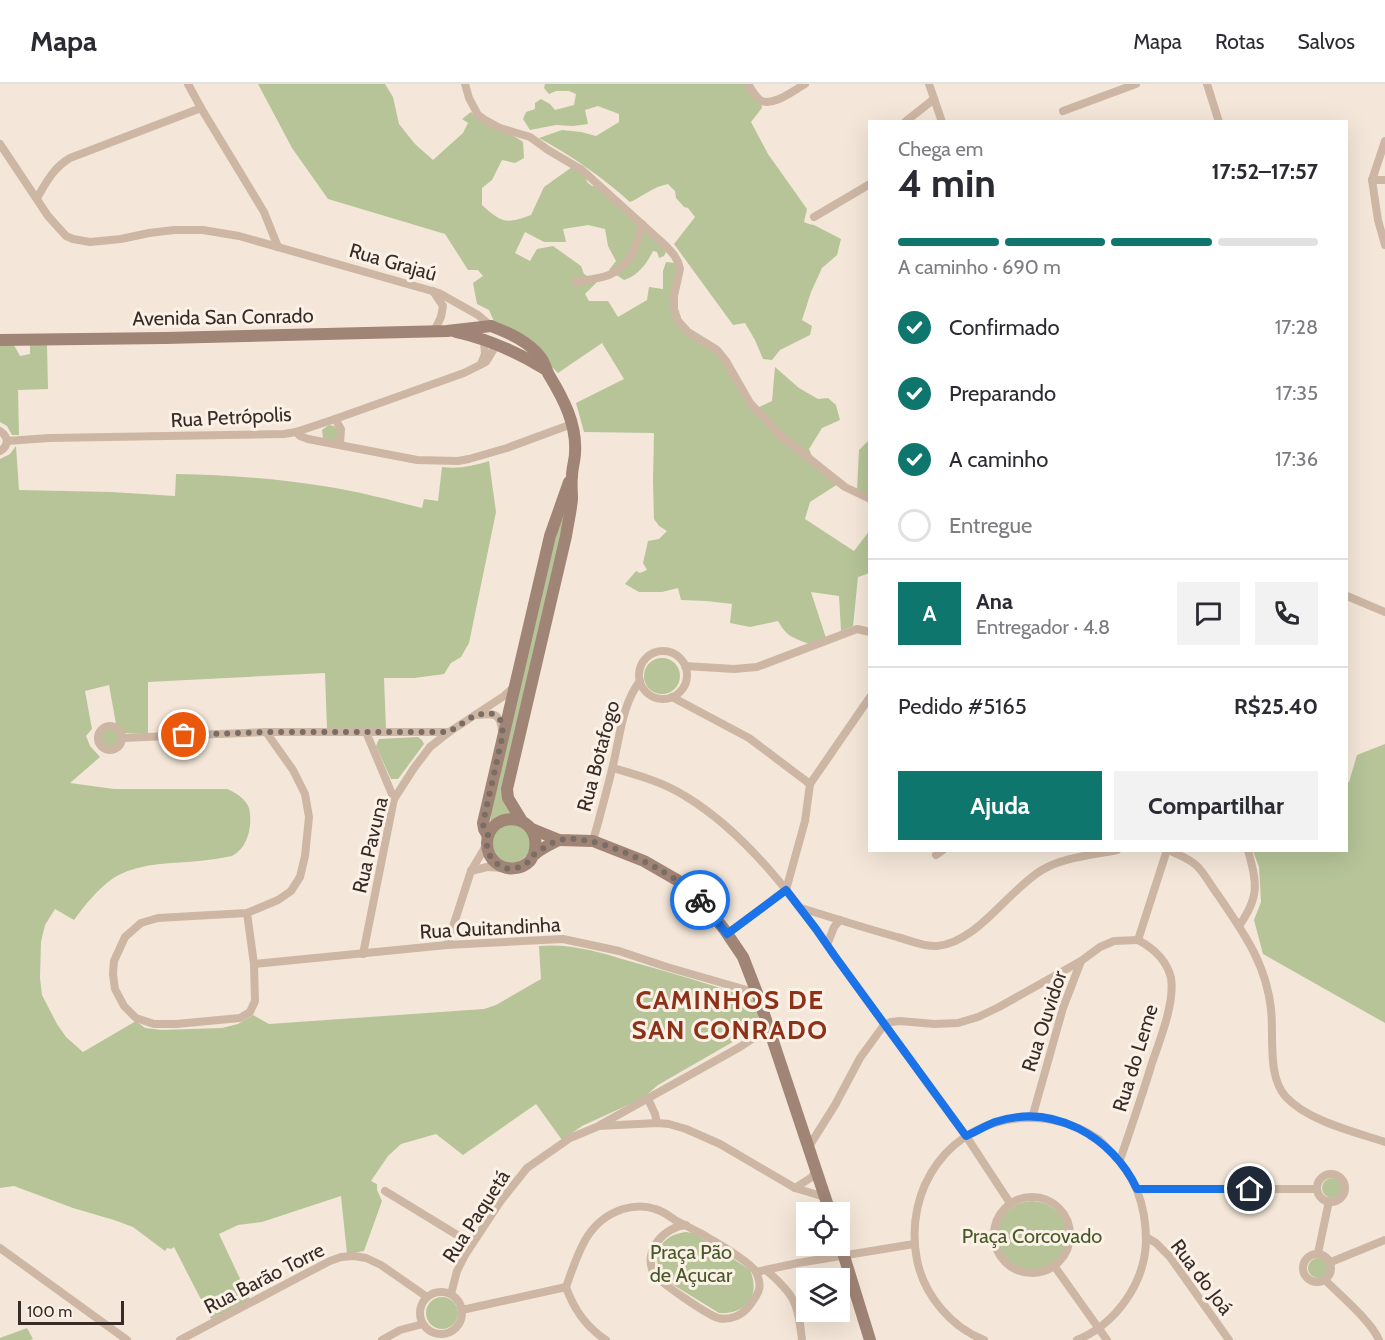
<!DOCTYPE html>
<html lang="pt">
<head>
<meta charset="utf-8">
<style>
  body { margin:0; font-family:Cabin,sans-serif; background:#f2f2f3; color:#2b2b33; height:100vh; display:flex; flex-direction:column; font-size:22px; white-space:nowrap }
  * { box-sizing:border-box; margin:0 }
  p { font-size:20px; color:#7c7c81 }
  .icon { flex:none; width:33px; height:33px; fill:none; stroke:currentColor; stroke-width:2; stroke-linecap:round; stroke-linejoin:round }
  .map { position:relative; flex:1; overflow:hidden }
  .panel { position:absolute; left:868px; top:36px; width:480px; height:732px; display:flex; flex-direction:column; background:#fff; border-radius:0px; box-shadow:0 6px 24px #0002 }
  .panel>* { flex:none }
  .controls { position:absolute; left:796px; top:1118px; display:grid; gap:12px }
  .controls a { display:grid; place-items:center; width:54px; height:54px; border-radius:0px; background:#fff; box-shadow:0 6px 24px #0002; font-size:30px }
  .scale { position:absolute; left:18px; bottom:15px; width:106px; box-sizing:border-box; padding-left:6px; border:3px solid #372b27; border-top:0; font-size:16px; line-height:21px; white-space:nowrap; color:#372b27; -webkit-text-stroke:4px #fbf1e6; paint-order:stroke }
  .pin { position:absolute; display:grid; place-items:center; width:51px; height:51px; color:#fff; margin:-26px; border:3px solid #fff; border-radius:50%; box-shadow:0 2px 6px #0007 }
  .courier { position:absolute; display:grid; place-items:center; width:60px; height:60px; margin:-30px; border:4px solid #1a73e8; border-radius:50%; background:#fff; color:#222; box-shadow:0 2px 8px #0007 }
  .summary em { font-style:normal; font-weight:700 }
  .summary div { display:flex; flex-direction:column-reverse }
  .summary { display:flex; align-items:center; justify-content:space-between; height:102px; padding:0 30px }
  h1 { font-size:39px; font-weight:700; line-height:45px }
  .bar { display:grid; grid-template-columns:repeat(4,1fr); gap:9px 6px; align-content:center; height:72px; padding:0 30px }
  .bar i { height:8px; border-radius:4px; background:#e1e1e2 }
  .bar .active { background:#0f766e }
  .bar p { grid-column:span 4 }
  .line { display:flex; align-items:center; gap:15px; padding:0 30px; border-top:2px solid #e1e1e2 }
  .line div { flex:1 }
  .round { display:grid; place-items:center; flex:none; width:63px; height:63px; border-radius:0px; background:#f2f2f3 }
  ol { padding:0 30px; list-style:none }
  li { display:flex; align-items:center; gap:18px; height:66px }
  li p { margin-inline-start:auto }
  li .icon { padding:6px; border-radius:50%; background:#0f766e; color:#fff; stroke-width:4 }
  li:last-child { color:#7c7c81 }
  li i { width:33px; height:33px; border:3px solid #e1e1e2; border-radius:50% }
  .action { display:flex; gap:12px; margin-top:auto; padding:12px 30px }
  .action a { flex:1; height:69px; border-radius:0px; background:#0f766e; color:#fff; font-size:24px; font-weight:700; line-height:69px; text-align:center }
  .action a+a { background:#f2f2f3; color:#2b2b33 }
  header { display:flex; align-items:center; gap:36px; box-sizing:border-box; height:84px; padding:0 30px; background:#fff; border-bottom:2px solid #e1e1e2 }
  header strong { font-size:28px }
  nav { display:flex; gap:33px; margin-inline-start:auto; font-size:21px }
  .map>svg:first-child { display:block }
  .green { fill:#b6c498 }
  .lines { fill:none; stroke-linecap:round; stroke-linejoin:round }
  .street { stroke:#cdb6a4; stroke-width:8 }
  .secondary { stroke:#a08476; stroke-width:12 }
  .done { stroke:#796d65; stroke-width:6; stroke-dasharray:0 10.8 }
  .route { stroke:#1a73e8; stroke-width:8 }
  .labels { text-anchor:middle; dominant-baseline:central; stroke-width:6; stroke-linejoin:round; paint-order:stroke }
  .street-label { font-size:20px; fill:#372b27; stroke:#fbf1e6 }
  .park-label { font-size:20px; fill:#475828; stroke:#fbf1e6 }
  .district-label { font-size:26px; font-weight:bold; letter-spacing:1.5px; fill:#8d3219; stroke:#fbf1e6 }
</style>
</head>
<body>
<header>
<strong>Mapa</strong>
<nav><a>Mapa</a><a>Rotas</a><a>Salvos</a></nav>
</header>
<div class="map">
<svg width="1385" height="1256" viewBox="0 0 1385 1256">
  <rect width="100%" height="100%" fill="#f4e7d9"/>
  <g class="green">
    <path d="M258,0H385L393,13L399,40L415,60L433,76L463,49L468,39L462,35L471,28C485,42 507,46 523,58L524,74L515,79L502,76L492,96L482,104V121C501,138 505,141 531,131L544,103L572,83L585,92L587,98L592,102H597L659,158L666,168L664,172L659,174L657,168L653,167C647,179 638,192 624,196L609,186L616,177L608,162L605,145L588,141L563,145L566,158H544L525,148L515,169L530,177L537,165L553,162L581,182L584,190L597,198L585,210L589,217H608L618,233L647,216L649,203L663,205V187L666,178L675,179L677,185L672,210L681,245L718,269L757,324L772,317L775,283L799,304L818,315L828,314L836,321L840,336L822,344L809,365L818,386L838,400L810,418L805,435L854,467L870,446V489L858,493L853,542L841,547L839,512L811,508L826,554L809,560C792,553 787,553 778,537L750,543L730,539L732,520L707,517L681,516L678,504L662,508H639L625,500L636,487L640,489L647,486L643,479L648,457L659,455L667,447L659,442L654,435L653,397L654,349L584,348L576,319L624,295L602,259L558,289L536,267L497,244L489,226L477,220L473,199L483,192L478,186H468L445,150L328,115L292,64Z"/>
    <path d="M545,0H751L760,12L762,24L751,38L768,70L807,125L804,138L809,140L814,141L841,155L837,171L822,184L811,208L802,236L812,242L810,251L780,266L772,276L763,275L755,256L745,239L733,241L674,160L695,133L688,124L684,123L676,114L675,107L668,100C652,103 644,112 630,118C602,93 572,72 539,54L562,46L581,48L596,52L619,38V30L598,22L585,26L588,40L573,42L556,41L530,46L523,35L526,28L535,25V19L541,15L550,20L555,26L574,21L576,10L569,7H556L549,10L544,4Z"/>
    <path d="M0,261H14L20,272L30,270V261H47L48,305L18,306L19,351H12L7,342L0,338Z"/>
    <path d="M329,341L334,342L338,346L337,355L335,357L323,354L322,346Z"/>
    <path d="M870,355V413L857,406L859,366Z"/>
    <path d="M16,362L19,406L111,408L175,412L176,390C225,391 274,394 323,402C357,407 390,416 422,424L424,415L438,417L442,383C459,385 473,382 489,377L496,428L469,559L461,573L451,579L444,590L414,594H384L386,645H327L325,589L148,598V650L123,649L120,644L116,640L109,601L85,607L92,645L86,652L90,662L100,673L70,699L114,705H227C235,708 246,715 249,724C253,741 248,764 232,772C221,774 210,776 199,777C170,780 138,778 112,795C97,806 85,821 74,836L55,825L45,841L41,858L40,894L42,911L57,940L66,953L83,968L136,937L145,944L162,946L222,944L238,940L253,931L269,940L484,925L496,921L541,895L539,862C569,859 600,868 629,877C669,888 709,900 748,913L758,920L761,928L750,948L658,1001L643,1014L582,1042L562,1056L536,1020L463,1071L436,1050L401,1060L388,1072L371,1097L377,1100V1106L382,1117L364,1167L347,1170L341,1112L262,1138L238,1141L219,1150L250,1216L211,1235L174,1163L171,1165L167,1164L165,1167L133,1143L114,1136L73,1124L14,1102L0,1104V375L10,370Z"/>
    <path d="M570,417L505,695L518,733L490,743L491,725L564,418Z"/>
    <circle cx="662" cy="592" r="18"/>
    <circle cx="110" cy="654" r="9"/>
    <path d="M418,653L422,656L424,660L398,695H391L376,662L379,655Z"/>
    <path d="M1385,660V939L1263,870L1254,836L1261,818L1259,783L1253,767L1347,766V698H1349L1357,671Z"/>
    <path d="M508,739L525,745C527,749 531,753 531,758C531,781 500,787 492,765C491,761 492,755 493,750Z"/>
    <circle cx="1332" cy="1104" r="10"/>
    <circle cx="1032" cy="1152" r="35"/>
    <path d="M686,1148L694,1149L750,1186C761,1212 746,1231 719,1229L667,1197C648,1176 658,1151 686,1148Z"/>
    <circle cx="1318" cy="1184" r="10"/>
    <circle cx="442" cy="1229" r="16"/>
    <path d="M27,1244L33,1255L30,1256H0V1254Z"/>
  </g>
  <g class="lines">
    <g class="street">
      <path d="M188,0L201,24L264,128L278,163"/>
      <path d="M465,0L469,14L478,31L485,36L500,44L530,53L548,66L582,86L666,162L674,171L678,178L680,185L674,212V225L678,237L688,248L717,266L726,277L750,319L782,353L845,403L870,415"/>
      <path d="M748,0C751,5 755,12 760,16C772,24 794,6 805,0"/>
      <path d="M929,0L942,38"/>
      <path d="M1207,0L1219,38"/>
      <path d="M1063,27L1136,0"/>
      <path d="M905,38L934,15"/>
      <path d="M1385,57L1372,96L1378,136L1385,161"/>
      <path d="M0,60L48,132L66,152L73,155L90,158L121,155L149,149L174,146H203L239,152L439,209L478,231L491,242"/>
      <path d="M1372,96H1385"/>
      <path d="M37,114C46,99 53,84 70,74L201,24"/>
      <path d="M814,133L870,100"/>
      <path d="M575,198C586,196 598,195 609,191C630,183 638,160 642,140"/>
      <path d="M433,207L443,222L441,233L434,247"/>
      <path d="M481,280L485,270L484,256"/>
      <path d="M335,335L341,345L340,361"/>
      <path d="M0,347C9,353 9,362 0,367"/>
      <path d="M296,348L300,352L308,355L417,376L458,377L469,375L507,364L572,340"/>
      <path d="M7,357L49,354L284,350L296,348L335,335L464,289L486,278L497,260"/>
      <path d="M1347,512L1385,528"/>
      <circle cx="663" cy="591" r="24"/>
      <path d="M685,582L734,585L757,583L857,545L870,548"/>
      <path d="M672,613L749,654L810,700"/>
      <path d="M478,631C494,629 500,629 502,646"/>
      <circle cx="110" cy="654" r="12"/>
      <path d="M366,648L394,715"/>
      <path d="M122,654L266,648H449"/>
      <path d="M613,684C637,691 663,698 685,712C745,748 795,814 834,871L966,1052L1010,1119"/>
      <path d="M593,757C600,732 607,706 613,681C620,653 622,620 640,597"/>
      <path d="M1169,766C1178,771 1189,774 1197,782C1205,790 1211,802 1218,811C1243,848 1266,879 1271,925C1274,951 1267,993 1286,1013C1308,1037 1355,1048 1385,1058"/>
      <path d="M936,771L943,766"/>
      <path d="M471,787L487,783L503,784"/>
      <path d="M801,824C833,834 865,844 897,853C909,856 924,863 937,862C978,858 1007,807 1042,786C1064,773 1093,771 1117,766"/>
      <path d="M247,829L254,880L255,917L250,928L240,934L176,940H154L136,934L124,922L115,905L113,890L114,877L125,853L141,839L158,834L247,829L278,816L291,807L300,793L305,772L309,733L305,710L293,686L266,648"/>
      <path d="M1239,842C1260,812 1257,800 1248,766"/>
      <path d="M727,850L786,806L805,737L810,700L870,613"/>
      <path d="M1138,856L1167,766"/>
      <path d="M447,861L471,787L487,760"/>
      <path d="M827,861L834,843L840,836"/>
      <path d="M363,870L394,715L414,684L430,663L449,648L504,612L514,603"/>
      <path d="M254,880L447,861L563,855L619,867L667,883L757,909"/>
      <path d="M648,1015L655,1030L657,1039"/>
      <path d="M1032,1034L1063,924L1081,877L1100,863L1114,857L1138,856"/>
      <path d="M600,1041L740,963L769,944"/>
      <path d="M808,1064L835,1021L860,974L884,941L891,938L900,937L934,940L958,939L978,933L999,923L1081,877"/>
      <path d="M1120,1076C1131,1044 1142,1012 1152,979C1160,956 1175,918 1171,894C1167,877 1153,864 1138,856"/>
      <circle cx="1331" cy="1104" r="14"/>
      <path d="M795,1104L812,1093L816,1085"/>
      <path d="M1137,1105H1317"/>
      <path d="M385,1107L472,1160"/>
      <circle cx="1032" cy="1151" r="38"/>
      <path d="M686,1141C664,1143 642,1167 654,1190C659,1198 708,1231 718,1234C730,1237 743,1231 750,1221C759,1209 763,1203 756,1188"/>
      <path d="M1146,1153L1156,1159L1170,1173L1229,1256"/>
      <path d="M0,1164L127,1256"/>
      <path d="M1318,1169L1329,1117"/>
      <circle cx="1317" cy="1184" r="14"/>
      <path d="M1331,1178L1385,1156"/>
      <path d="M1055,1183L1107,1256"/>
      <path d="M766,1186C795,1211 798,1219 802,1256"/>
      <path d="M1325,1196C1340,1211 1371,1237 1379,1256"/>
      <path d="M566,1203C578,1170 586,1137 623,1125C634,1122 644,1121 655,1125C663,1127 669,1132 675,1136C685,1141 694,1146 704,1151C715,1158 751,1178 756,1188L798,1179L914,1160"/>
      <path d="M566,1203C574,1226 586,1243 606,1256"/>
      <circle cx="441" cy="1229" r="21"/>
      <path d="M451,1210L457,1187L465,1171L500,1118L527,1084L570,1054L599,1042L657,1039L669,1040L686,1045L720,1060L795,1104L825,1113"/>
      <path d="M462,1226L566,1203"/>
      <path d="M180,1256L303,1191L330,1177L341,1173L354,1172L366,1174L381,1181L427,1213"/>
      <path d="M382,1256L400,1246L423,1240"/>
      <path d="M984,1256C951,1243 924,1211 917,1176C903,1104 950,1037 1025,1034C1050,1033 1077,1040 1098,1055C1102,1058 1106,1063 1111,1068C1136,1092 1146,1122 1146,1157C1145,1199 1116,1240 1077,1256"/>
    </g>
    <g class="secondary">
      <path d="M491,242C509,249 530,258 541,274C545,279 546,286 549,291C563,314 577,340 575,369C575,376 572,384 572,392C571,399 572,407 572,415C571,427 568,439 566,452L507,705L508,714L522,737"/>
      <path d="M456,248C488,255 517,268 545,285"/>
      <path d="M0,256L165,254L447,247L491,242"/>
      <path d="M532,745L559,756L593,757L644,777L677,796L703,819L724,845L743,873L757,909L830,1128"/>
      <path d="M488,752L484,745L483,739L550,452L569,398"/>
      <path d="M534,770C545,728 488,724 487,759C487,767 490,774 496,779C506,787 521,786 530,777C533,773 531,773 535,770C542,764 551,760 559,756"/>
      <path d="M840,1159L870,1256"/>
    </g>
  </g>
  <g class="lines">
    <path class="done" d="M184,651L266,648H449L475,631L490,629L497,632L501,637L503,650L483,739C483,744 487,747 488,751C488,752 487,760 487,761C487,771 495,781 505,784C514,786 524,783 530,776C534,772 531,773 536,769C542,765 553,757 560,756C591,749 650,778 675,795C684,801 692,809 700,816"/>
    <path class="route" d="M700,816L727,850L786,806L816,845L834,871L966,1052C975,1048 985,1042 995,1038C1053,1019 1112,1052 1137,1105H1250"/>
  </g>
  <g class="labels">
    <g class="street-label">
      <text transform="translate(393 178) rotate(16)">Rua Grajaú</text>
      <text transform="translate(223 233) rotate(-1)">Avenida San Conrado</text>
      <text transform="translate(231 333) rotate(-3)">Rua Petrópolis</text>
      <text transform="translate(598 672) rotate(-75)">Rua Botafogo</text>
      <text transform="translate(370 761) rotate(-77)">Rua Pavuna</text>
      <text transform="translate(490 844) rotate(-3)">Rua Quitandinha</text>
      <text transform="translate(1044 937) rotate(-72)">Rua Ouvidor</text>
      <text transform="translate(1135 974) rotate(-73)">Rua do Leme</text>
      <text transform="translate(476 1132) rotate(-57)">Rua Paquetá</text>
      <text transform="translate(1202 1193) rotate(53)">Rua do Joá</text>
      <text transform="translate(264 1194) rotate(-27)">Rua Barão Torre</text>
    </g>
    <g class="park-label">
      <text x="1032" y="1152">Praça Corcovado</text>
      <text x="691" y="1168">Praça Pão<tspan x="691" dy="23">de Açucar</tspan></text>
    </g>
    <g class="district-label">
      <text x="730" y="916">CAMINHOS DE<tspan x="730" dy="30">SAN CONRADO</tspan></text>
    </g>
  </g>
</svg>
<div class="controls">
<a><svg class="icon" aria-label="locate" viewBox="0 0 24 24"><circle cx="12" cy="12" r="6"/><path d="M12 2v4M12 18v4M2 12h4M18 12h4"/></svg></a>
<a><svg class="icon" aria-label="layers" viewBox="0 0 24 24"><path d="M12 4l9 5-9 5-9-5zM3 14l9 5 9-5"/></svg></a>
</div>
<div class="scale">100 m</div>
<div class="pin" style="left:184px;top:651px;background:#ea580c"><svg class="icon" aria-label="bag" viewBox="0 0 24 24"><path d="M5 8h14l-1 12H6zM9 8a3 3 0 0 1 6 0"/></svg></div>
<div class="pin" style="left:1250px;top:1105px;background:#1f2937"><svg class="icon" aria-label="home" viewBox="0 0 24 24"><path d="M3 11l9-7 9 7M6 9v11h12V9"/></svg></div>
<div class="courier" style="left:700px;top:816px"><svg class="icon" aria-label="bike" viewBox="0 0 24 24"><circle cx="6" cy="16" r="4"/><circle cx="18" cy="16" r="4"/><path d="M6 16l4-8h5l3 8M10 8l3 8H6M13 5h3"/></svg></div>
<section class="panel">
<div class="summary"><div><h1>4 min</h1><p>Chega em</p></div><em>17:52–17:57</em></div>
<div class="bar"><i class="active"></i><i class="active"></i><i class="active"></i><i></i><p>A caminho · 690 m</p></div>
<ol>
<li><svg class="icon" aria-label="check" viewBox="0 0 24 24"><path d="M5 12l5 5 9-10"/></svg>Confirmado<p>17:28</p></li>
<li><svg class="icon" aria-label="check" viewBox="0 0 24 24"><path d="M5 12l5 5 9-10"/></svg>Preparando<p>17:35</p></li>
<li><svg class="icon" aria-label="check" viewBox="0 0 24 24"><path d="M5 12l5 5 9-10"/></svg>A caminho<p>17:36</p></li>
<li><i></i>Entregue</li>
</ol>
<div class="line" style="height:108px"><b class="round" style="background:#0f766e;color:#fff">A</b><div><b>Ana</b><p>Entregador · 4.8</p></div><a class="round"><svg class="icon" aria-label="chat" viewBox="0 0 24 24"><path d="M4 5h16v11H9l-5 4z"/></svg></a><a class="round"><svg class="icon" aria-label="phone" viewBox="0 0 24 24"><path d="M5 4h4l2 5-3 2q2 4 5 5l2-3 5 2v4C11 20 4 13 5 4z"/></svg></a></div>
<div class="line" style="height:78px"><div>Pedido #5165</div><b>R$25.40</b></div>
<div class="action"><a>Ajuda</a><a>Compartilhar</a></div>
</section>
</div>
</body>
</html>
